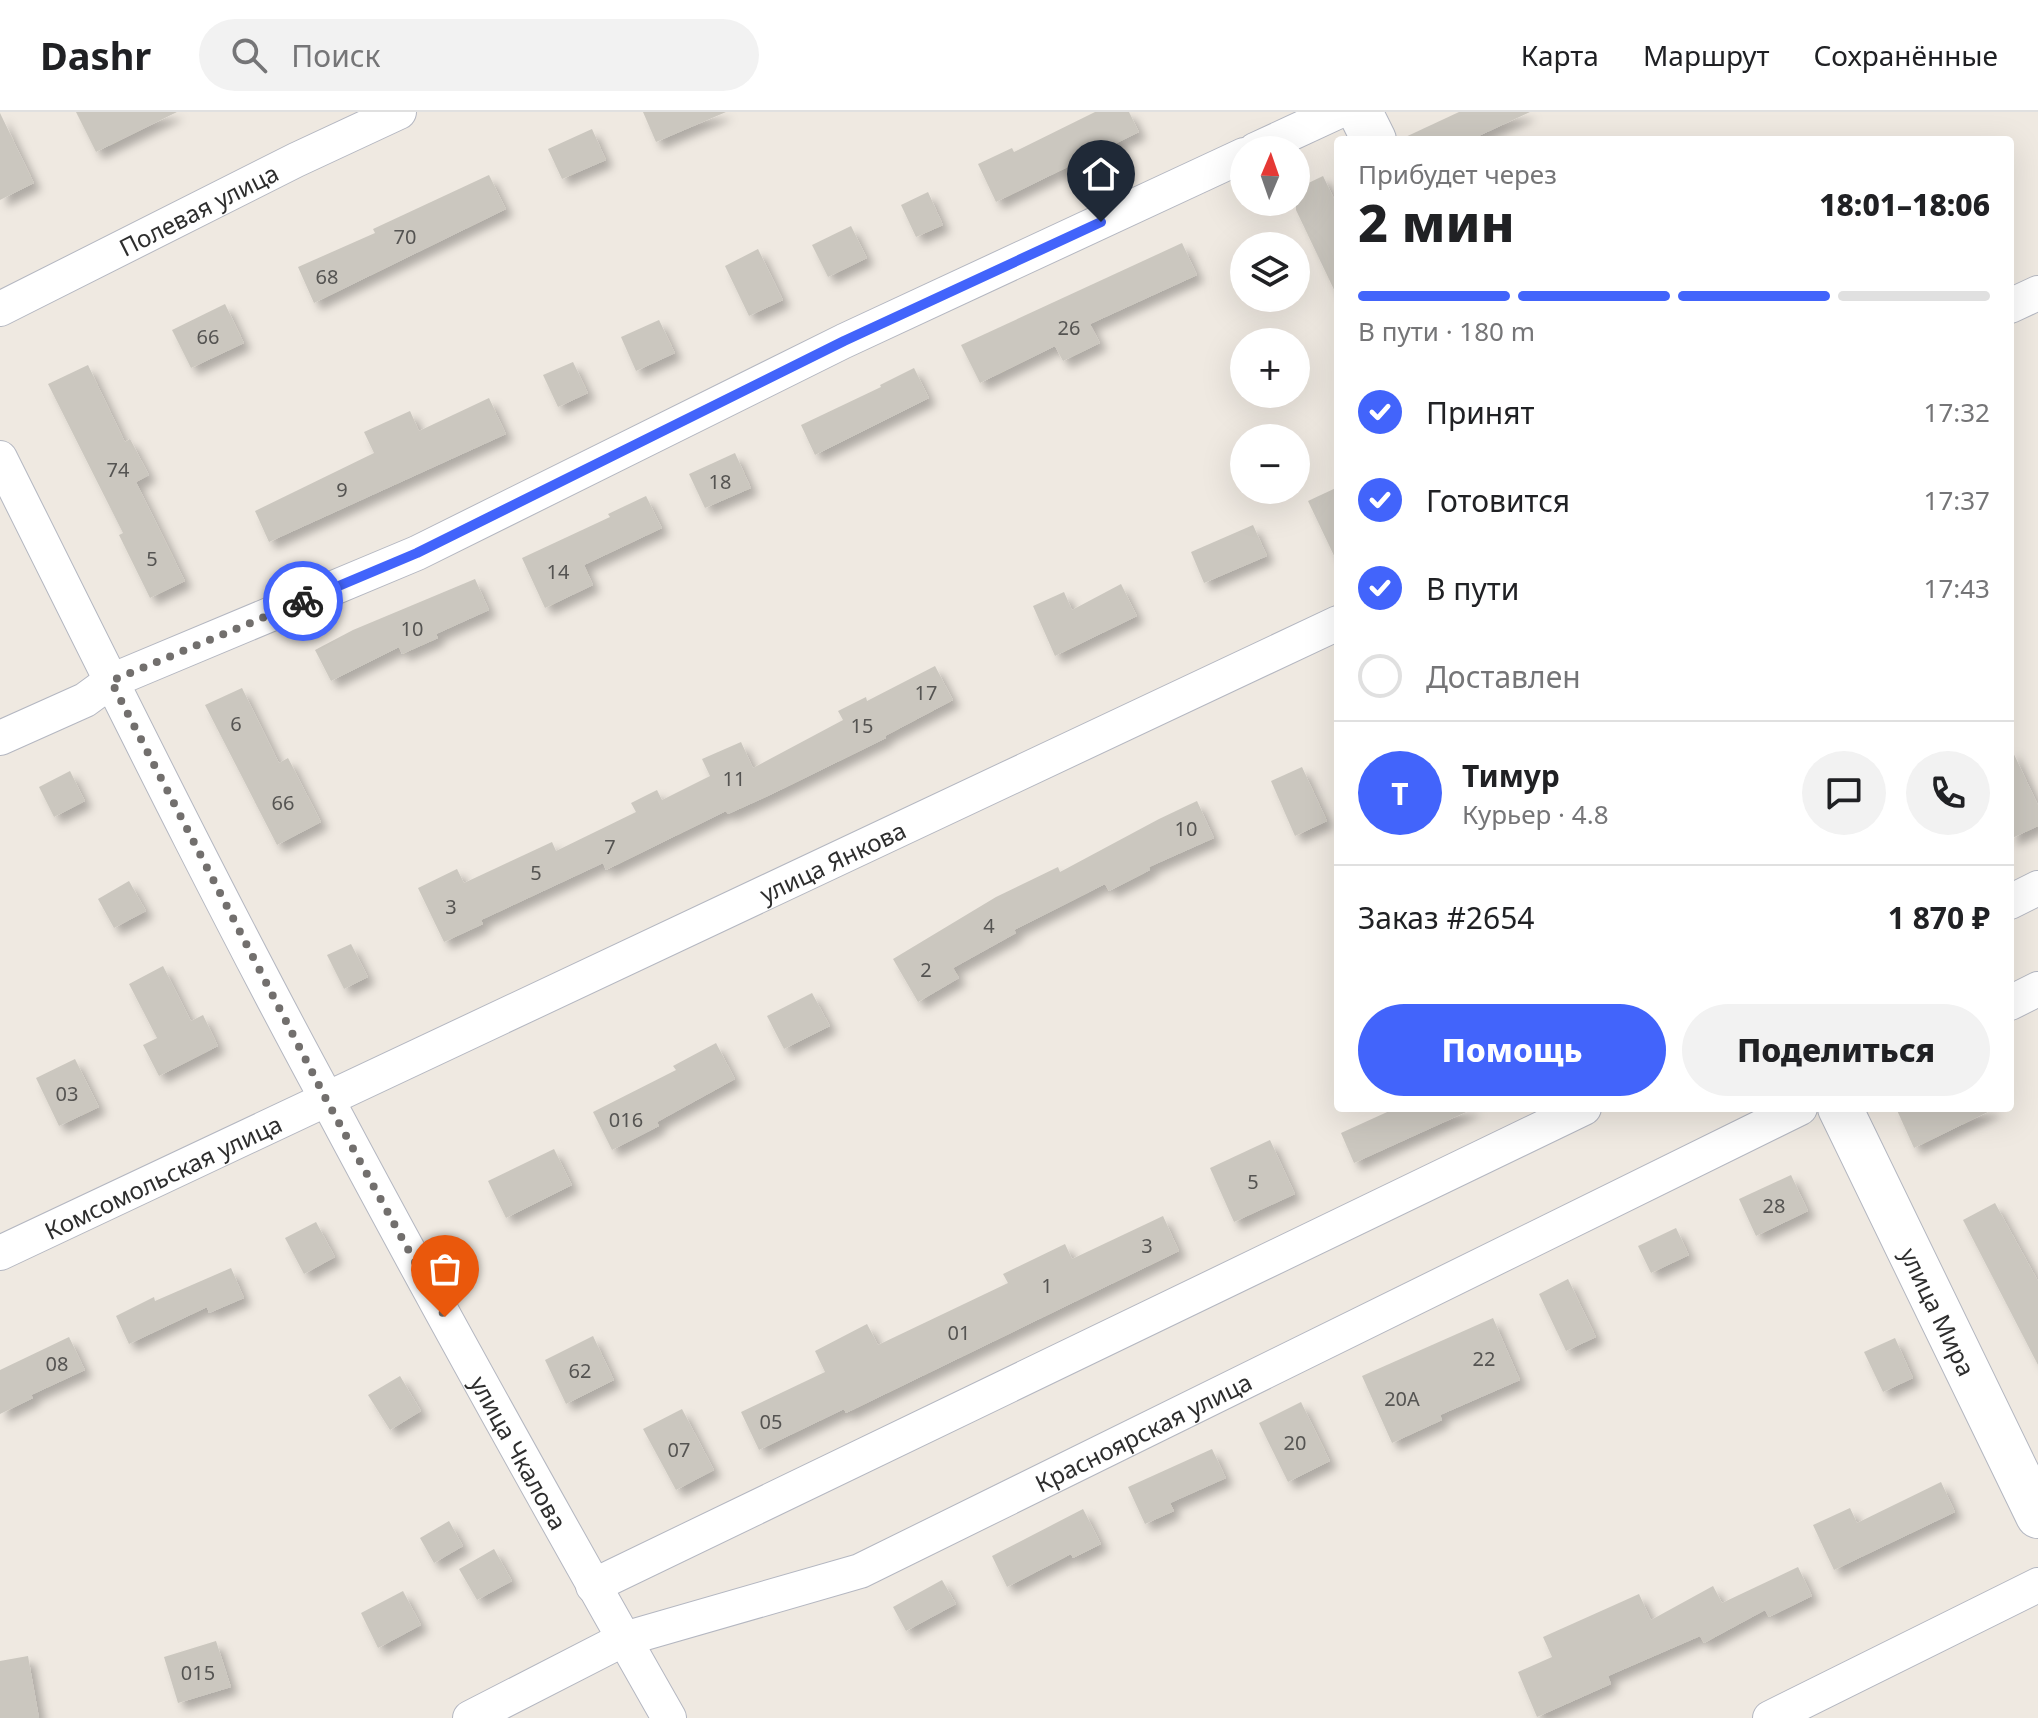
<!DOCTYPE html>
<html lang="ru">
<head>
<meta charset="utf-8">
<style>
  body { margin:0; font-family:"Noto Sans",sans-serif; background:#f2f2f2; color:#202124; height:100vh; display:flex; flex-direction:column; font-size:30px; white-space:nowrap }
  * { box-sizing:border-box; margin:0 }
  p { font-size:26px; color:#757577 }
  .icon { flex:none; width:44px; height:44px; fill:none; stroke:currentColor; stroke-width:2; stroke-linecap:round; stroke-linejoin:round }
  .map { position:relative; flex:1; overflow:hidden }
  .drawer { position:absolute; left:1334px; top:24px; width:680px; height:976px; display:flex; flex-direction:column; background:#fff; border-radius:8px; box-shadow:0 8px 32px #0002 }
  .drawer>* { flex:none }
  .needle { width:52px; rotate:2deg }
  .fabs { position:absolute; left:1230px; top:24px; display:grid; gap:16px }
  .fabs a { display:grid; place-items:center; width:80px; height:80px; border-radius:50%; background:#fff; box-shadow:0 8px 32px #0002; font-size:40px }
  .pin { position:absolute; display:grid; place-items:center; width:68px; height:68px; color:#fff; margin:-82px -34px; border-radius:50% 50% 50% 0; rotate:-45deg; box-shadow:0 0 8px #0007 }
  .pin .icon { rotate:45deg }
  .courier { position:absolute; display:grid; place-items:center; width:80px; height:80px; margin:-40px; border:6px solid #4264fb; border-radius:50%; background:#fff; color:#222; box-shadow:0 2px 10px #0007 }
  .overview em { font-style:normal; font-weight:800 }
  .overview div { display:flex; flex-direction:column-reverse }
  .overview { display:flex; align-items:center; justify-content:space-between; height:136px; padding:0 24px }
  h1 { font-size:52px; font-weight:800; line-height:60px }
  .bar { display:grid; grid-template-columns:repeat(4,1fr); gap:12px 8px; align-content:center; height:96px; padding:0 24px }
  .bar i { height:10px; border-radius:6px; background:#e0e0e0 }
  .bar .on { background:#4264fb }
  .bar p { grid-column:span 4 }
  .line { display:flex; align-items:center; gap:20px; padding:0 24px; border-top:2px solid #e0e0e0 }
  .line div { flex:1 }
  .round { display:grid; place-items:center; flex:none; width:84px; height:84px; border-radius:42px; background:#f2f2f2 }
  ol { padding:0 24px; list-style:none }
  li { display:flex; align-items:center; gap:24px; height:88px }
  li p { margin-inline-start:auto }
  li .icon { padding:8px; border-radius:50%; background:#4264fb; color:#fff; stroke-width:4 }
  li:last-child { color:#757577 }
  li i { width:44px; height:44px; border:4px solid #e0e0e0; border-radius:50% }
  .button { display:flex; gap:16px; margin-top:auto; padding:16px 24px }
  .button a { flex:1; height:92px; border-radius:48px; background:#4264fb; color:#fff; font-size:32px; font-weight:800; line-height:92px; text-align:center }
  .button a+a { background:#f2f2f2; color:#202124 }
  header { display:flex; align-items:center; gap:48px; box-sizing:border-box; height:112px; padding:0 40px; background:#fff; border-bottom:2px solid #e0e0e0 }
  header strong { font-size:38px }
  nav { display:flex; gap:44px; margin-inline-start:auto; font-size:28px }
  .search { width:560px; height:72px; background:#f2f2f2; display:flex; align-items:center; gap:20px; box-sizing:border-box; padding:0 28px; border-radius:44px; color:#757577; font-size:30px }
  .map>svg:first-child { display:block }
  .building { fill:#cbc7bf; filter:url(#shadow) }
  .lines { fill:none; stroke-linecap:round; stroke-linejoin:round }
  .street-casing { stroke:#b4b7c1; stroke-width:36 }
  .secondary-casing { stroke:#b4b7c1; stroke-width:46 }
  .street { stroke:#fff; stroke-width:34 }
  .secondary { stroke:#fff; stroke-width:44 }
  .done { stroke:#726f6d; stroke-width:8; stroke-dasharray:0 14.4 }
  .route { stroke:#4264fb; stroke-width:10 }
  .labels { text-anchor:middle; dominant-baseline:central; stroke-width:6; stroke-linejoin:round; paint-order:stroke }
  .number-label { font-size:20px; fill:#555452 }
  .street-label { font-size:24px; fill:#2e2e2e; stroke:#fff }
</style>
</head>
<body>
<header>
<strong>Dashr</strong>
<div class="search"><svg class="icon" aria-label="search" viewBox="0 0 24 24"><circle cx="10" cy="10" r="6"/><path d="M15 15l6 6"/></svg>Поиск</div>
<nav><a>Карта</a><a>Маршрут</a><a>Сохранённые</a></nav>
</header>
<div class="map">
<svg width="2038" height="1606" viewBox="0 0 2038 1606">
  <defs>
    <filter id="shadow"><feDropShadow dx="7" dy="7" stdDeviation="4" flood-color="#0004"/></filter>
  </defs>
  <rect width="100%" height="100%" fill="#efe9e1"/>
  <g class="building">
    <path d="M76,0H177L96,40Z"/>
    <path d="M643,0H726L656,30Z"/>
    <path d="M1095,0H1129L1139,20L996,90L978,52L1012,36L1014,40Z"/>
    <path d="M1459,0H1530L1470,28H1399Z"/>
    <path d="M0,1L34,71L0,88Z"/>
    <path d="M592,17L606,48L562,67L548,37Z"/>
    <path d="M489,63L506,97L314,191L298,155L375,121L373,117Z"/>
    <path d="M1323,64L1338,95V186L1296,98V77Z"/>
    <path d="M928,80L943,113L916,125L901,93Z"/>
    <path d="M851,114L867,146L828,165L812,133Z"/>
    <path d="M1182,131L1197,163L1090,212L1100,231L1063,249L1055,234L980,271L961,233Z"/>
    <path d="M758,137L783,188L749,204L725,154Z"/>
    <path d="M225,192L244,231L191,256L172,218Z"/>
    <path d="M659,208L675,241L636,259L621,225Z"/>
    <path d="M573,250L588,281L558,295L543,263Z"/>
    <path d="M88,253L125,330L130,327L149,363L136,370L185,469L150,486L119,423L123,421L48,272Z"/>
    <path d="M914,256L929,286L815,343L801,313L881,275L880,273Z"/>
    <path d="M489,286L506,322L269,430L255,399L374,341L364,320L410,299L419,319Z"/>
    <path d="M735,341L751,376L705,396L689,362Z"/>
    <path d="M1338,375V452L1308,389Z"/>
    <path d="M646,384L662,416L584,453L593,473L545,496L522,446L610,405L608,402Z"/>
    <path d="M1253,413L1267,444L1204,471L1191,440Z"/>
    <path d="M475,467L489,498L436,522L438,526L402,542L399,535L331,569L315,538L353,518Z"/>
    <path d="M1121,472L1137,504L1055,544L1033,494L1064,480L1072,498Z"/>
    <path d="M935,554L953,588L885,624L886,626L772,682L728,702L726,699L606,758L603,751L481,808L483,812L444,830L418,776L457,757L464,771L552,730L556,739L636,700L631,691L657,678L662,688L710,664L702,647L741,630L753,656L843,608L838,599L866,585L867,589Z"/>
    <path d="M242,576L279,651L288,646L321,710L277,733L205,593Z"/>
    <path d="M2010,634L2038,693V714L2010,727Z"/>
    <path d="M1302,655L1327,709L1295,724L1271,669Z"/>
    <path d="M70,659L85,689L54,705L39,675Z"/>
    <path d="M1197,689L1214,726L1149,755L1150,758L1109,779L1105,772L1014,818L1016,821L953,856L959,866L918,890L893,847L996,785L1058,755L1060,760L1159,707Z"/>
    <path d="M129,769L146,799L114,816L98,787Z"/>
    <path d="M351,832L368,865L344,877L327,843Z"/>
    <path d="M163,854L191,909L203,903L218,934L159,964L143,933L157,926L129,872Z"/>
    <path d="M812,881L830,914L784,937L767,904Z"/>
    <path d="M716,931L735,967L657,1010L659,1014L612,1038L593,1000L676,958L673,954Z"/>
    <path d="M75,947L99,995L59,1014L36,966Z"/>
    <path d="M1396,996H1475L1354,1051L1341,1021Z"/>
    <path d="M1896,996H1996L1914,1036Z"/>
    <path d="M1270,1028L1295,1082L1234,1110L1210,1056Z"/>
    <path d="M554,1037L572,1073L506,1106L488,1069Z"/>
    <path d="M1791,1063L1808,1099L1756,1124L1739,1087Z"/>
    <path d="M1995,1091L2038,1169V1253L1963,1108Z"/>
    <path d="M1163,1104L1179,1139L846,1301L844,1297L759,1338L741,1300L825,1260L815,1239L867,1212L878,1233L1008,1171L1003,1162L1065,1132L1072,1147Z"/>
    <path d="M316,1110L335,1145L304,1162L285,1126Z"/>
    <path d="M1676,1116L1689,1143L1651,1161L1638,1134Z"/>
    <path d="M231,1156L244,1186L209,1201L207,1195L129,1232L116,1204L154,1185L155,1189Z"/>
    <path d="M1568,1167L1596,1225L1566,1239L1539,1182Z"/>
    <path d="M1493,1206L1520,1268L1440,1303L1442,1308L1392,1331L1362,1264Z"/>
    <path d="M593,1224L614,1268L566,1292L545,1248Z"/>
    <path d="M69,1225L85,1258L31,1283L33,1286L0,1302V1258Z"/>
    <path d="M1895,1226L1913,1266L1883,1280L1864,1240Z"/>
    <path d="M400,1264L421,1299L390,1318L368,1283Z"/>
    <path d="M1301,1290L1330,1349L1288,1370L1259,1311Z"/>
    <path d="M682,1297L714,1358L676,1378L643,1317Z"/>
    <path d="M1212,1337L1226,1366L1170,1391L1174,1399L1145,1412L1128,1375Z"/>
    <path d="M1941,1370L1955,1400L1834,1458L1813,1413L1850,1396L1857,1411Z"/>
    <path d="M1083,1397L1101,1432L1073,1446L1071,1442L1007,1475L992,1444Z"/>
    <path d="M449,1409L463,1434L434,1451L420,1426Z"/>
    <path d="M494,1437L512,1469L477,1488L459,1457Z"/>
    <path d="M1798,1455L1812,1484L1769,1505L1765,1498L1704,1531L1700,1524L1608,1564L1611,1572L1537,1605L1518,1560L1552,1545L1543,1525L1639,1482L1651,1508L1713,1474L1722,1491Z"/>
    <path d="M942,1468L956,1492L906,1519L893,1495Z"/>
    <path d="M403,1479L421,1513L378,1536L361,1501Z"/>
    <path d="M216,1529L231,1575L178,1591L164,1545Z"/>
    <path d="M28,1544L39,1606H0V1549Z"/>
  </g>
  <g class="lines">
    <g class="street-casing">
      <g id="street">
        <path d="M1255,38L1337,0"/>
        <path d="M2010,194L2038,181"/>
        <path id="s1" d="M0,197L296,48L399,0"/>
        <path id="s2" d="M0,346C108,562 214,779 329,991C439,1198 553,1402 669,1606"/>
        <path d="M0,626L85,588L111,569L417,441L844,229L1244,43"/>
        <path d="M2010,790L2038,776"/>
        <path d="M2010,891L2038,877"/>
        <path id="s3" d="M0,1141L1338,511"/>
        <path d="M593,1474L1584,996"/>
        <path id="s4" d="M470,1606L624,1527L860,1459L1800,996"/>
        <path d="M1770,1606L2038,1473"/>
      </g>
    </g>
    <g class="secondary-casing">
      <g id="secondary">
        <path d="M1360,0L1374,28"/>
        <path id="s5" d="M1840,996L2038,1404"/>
      </g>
    </g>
    <use href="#street" class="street"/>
    <use href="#secondary" class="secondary"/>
  </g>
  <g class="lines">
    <path class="done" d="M303,489L111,569L327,989L445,1205"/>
    <path class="route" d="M303,489L417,441L844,229L1101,110"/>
  </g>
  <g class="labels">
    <g class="number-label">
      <text x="405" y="124">70</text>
      <text x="327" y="164">68</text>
      <text x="1069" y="215">26</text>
      <text x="208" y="224">66</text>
      <text x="118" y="357">74</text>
      <text x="720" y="369">18</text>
      <text x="342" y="377">9</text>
      <text x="152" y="446">5</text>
      <text x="558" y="459">14</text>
      <text x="412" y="516">10</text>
      <text x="926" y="580">17</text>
      <text x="236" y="611">6</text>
      <text x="862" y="613">15</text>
      <text x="734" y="666">11</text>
      <text x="283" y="690">66</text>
      <text x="1186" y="716">10</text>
      <text x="610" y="734">7</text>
      <text x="536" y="760">5</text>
      <text x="451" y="794">3</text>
      <text x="989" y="813">4</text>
      <text x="926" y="857">2</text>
      <text x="67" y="981">03</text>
      <text x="626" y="1007">016</text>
      <text x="1253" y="1069">5</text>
      <text x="1774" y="1093">28</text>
      <text x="1147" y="1133">3</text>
      <text x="1047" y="1173">1</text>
      <text x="959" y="1220">01</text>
      <text x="1484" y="1246">22</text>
      <text x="57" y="1251">08</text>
      <text x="580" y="1258">62</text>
      <text x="1402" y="1286">20А</text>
      <text x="771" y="1309">05</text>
      <text x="1295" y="1330">20</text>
      <text x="679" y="1337">07</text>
      <text x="198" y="1560">015</text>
    </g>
    <g class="street-label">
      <text stroke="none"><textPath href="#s1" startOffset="222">Полевая улица</textPath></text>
      <text stroke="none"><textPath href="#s3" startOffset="920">улица Янкова</textPath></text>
      <text stroke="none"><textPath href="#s3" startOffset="180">Комсомольская улица</textPath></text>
      <text stroke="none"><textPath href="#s5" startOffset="226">улица Мира</textPath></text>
      <text stroke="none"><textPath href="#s4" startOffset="734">Красноярская улица</textPath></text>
      <text stroke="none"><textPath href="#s2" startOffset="1122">улица Чкалова</textPath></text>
    </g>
  </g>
</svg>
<div class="fabs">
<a><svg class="needle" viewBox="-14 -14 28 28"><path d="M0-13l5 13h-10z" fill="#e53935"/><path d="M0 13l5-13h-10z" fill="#757577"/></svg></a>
<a><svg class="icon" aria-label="layers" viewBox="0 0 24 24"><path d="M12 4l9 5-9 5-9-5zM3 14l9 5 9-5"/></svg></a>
<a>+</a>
<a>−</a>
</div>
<div class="pin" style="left:445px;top:1205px;background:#ea580c"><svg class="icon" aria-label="bag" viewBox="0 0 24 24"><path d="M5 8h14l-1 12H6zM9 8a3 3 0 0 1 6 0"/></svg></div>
<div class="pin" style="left:1101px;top:110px;background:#1f2937"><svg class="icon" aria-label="home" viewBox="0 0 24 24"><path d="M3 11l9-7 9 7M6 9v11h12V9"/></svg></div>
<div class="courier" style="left:303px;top:489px"><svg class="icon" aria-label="bike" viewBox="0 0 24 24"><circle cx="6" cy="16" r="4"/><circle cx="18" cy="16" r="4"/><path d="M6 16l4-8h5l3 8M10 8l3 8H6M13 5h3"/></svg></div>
<section class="drawer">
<div class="overview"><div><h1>2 мин</h1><p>Прибудет через</p></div><em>18:01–18:06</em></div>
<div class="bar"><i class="on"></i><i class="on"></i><i class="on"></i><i></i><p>В пути · 180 m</p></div>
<ol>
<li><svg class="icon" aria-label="check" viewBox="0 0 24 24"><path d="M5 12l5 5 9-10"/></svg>Принят<p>17:32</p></li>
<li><svg class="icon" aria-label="check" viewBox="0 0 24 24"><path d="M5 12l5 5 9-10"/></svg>Готовится<p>17:37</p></li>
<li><svg class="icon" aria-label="check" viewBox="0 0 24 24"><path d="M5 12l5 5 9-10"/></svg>В пути<p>17:43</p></li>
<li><i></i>Доставлен</li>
</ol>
<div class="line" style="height:144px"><b class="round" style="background:#4264fb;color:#fff">Т</b><div><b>Тимур</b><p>Курьер · 4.8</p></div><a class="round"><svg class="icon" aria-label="chat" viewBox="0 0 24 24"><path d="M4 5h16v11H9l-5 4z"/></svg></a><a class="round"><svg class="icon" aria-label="phone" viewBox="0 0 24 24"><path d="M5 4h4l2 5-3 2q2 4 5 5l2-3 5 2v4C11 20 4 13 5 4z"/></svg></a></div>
<div class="line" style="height:104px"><div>Заказ #2654</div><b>1 870 ₽</b></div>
<div class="button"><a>Помощь</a><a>Поделиться</a></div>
</section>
</div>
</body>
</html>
